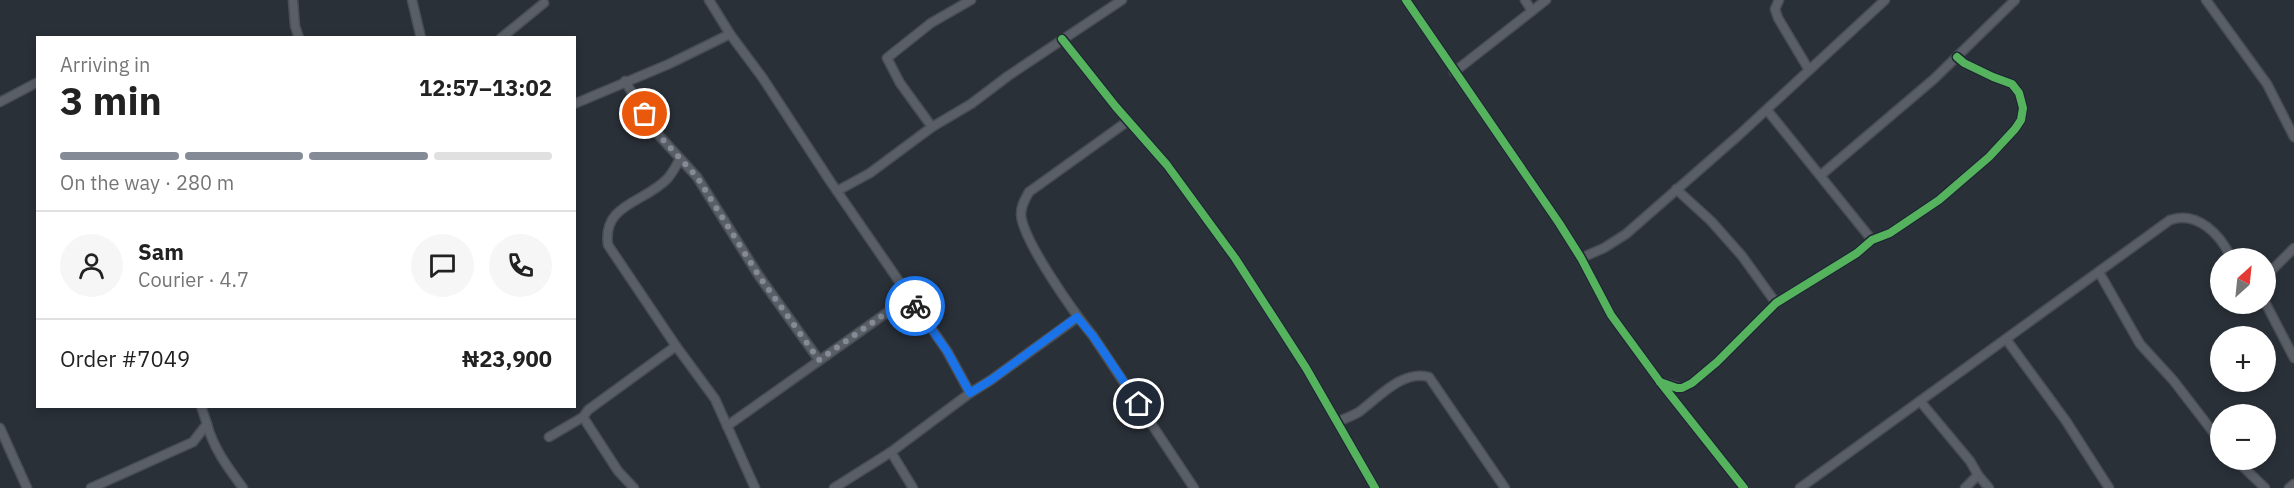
<!DOCTYPE html>
<html lang="en">
<head>
<meta charset="utf-8">
<style>
  body { margin:0; font-family:"IBM Plex Sans",sans-serif; background:#f6f6f6; color:#222; height:100vh; display:flex; flex-direction:column; font-size:22px; white-space:nowrap }
  * { box-sizing:border-box; margin:0 }
  p { font-size:20px; color:#767676 }
  .icon { flex:none; width:33px; height:33px; fill:none; stroke:currentColor; stroke-width:2; stroke-linecap:round; stroke-linejoin:round }
  .map { position:relative; flex:1; overflow:hidden }
  .side { position:absolute; left:36px; top:36px; width:540px; height:372px; display:flex; flex-direction:column; background:#fff; border-radius:0px; box-shadow:0 3px 9px #0003 }
  .side>* { flex:none }
  .needle { width:39px; rotate:27deg }
  .fabs { position:absolute; left:2210px; top:248px; display:grid; gap:12px }
  .fabs a { display:grid; place-items:center; width:66px; height:66px; border-radius:50%; background:#fff; box-shadow:0 3px 9px #0003; font-size:30px }
  .pin { position:absolute; display:grid; place-items:center; width:51px; height:51px; color:#fff; margin:-26px; border:3px solid #fff; border-radius:50%; box-shadow:0 2px 6px #0007 }
  .courier { position:absolute; display:grid; place-items:center; width:60px; height:60px; margin:-30px; border:4px solid #1a73e8; border-radius:50%; background:#fff; color:#222; box-shadow:0 2px 8px #0007 }
  .overview em { font-style:normal; font-weight:700 }
  .overview div { display:flex; flex-direction:column-reverse }
  .overview { display:flex; align-items:center; justify-content:space-between; height:102px; padding:0 24px }
  h1 { font-size:39px; font-weight:700; line-height:45px }
  .bar { display:grid; grid-template-columns:repeat(4,1fr); gap:9px 6px; align-content:center; height:72px; padding:0 24px }
  .bar i { height:8px; border-radius:4px; background:#e0e0e0 }
  .bar .on { background:#848b96 }
  .bar p { grid-column:span 4 }
  .line { display:flex; align-items:center; gap:15px; padding:0 24px; border-top:2px solid #e0e0e0 }
  .line div { flex:1 }
  .round { display:grid; place-items:center; flex:none; width:63px; height:63px; border-radius:32px; background:#f6f6f6 }
  .map>svg:first-child { display:block }
  .lines { fill:none; stroke-linecap:round; stroke-linejoin:round }
  .minor-casing { stroke:#484c53; stroke-width:11 }
  .minor { stroke:#5a5e66; stroke-width:8 }
  .cycleway-casing { stroke:#1d2633; stroke-width:11 }
  .cycleway { stroke:#56b35d; stroke-width:8 }
  .done { stroke:#848b96; stroke-width:6; stroke-dasharray:0 10.8 }
  .route { stroke:#1a73e8; stroke-width:8 }
</style>
</head>
<body>
<div class="map">
<svg width="2294" height="488" viewBox="0 0 2294 488">
  <rect width="100%" height="100%" fill="#2a3038"/>
  <g class="lines">
    <g class="minor-casing">
      <g id="minor">
        <path d="M293,0L295,26L299,38"/>
        <path d="M412,0L421,38"/>
        <path d="M709,0L730,34L762,77L830,181L947,351L970,393"/>
        <path d="M1406,0L1559,223L1581,258L1611,315L1660,382L1744,488"/>
        <path d="M1525,0L1532,11"/>
        <path d="M1779,0L1775,9L1778,18L1809,70"/>
        <path d="M2206,0L2267,84L2294,137"/>
        <path d="M501,38L544,3"/>
        <path d="M1062,39L1116,107L1167,165L1235,258L1306,368L1375,488"/>
        <path d="M1454,72L1546,0"/>
        <path d="M625,81L654,130L697,177L759,276L819,360"/>
        <path d="M0,102L38,82"/>
        <path d="M574,104L669,64L730,34"/>
        <path d="M1767,110L1872,240"/>
        <path d="M1128,121L1029,192C1025,199 1021,206 1021,214C1022,240 1075,314 1093,336L1194,488"/>
        <path d="M932,127L900,83L887,58L931,23L971,0"/>
        <path d="M680,159C676,166 672,174 667,179C644,203 602,204 608,245L676,346L715,399L755,488"/>
        <path d="M1821,175L1934,79L2015,0"/>
        <path d="M1676,189L1711,221L1742,256L1776,303"/>
        <path d="M837,191L870,173L932,127L971,104L1008,76L1122,0"/>
        <path d="M1581,258L1604,248L1626,234L1739,135L1885,0"/>
        <path d="M2100,274L2140,344L2173,380L2220,441"/>
        <path d="M2265,277L2294,248"/>
        <path d="M2265,302L2294,358"/>
        <path d="M2006,339L2066,421L2109,488"/>
        <path d="M1663,383L1682,388L1692,383L1717,362L1776,303L1857,253L1872,240L1890,233L1939,200L1989,157L2015,129L2021,120L2023,108L2019,93L2012,84L1993,77L1964,63L1957,57"/>
        <path d="M1920,401L2170,220C2197,210 2221,235 2231,258"/>
        <path d="M583,417L618,471L634,488"/>
        <path d="M1337,422C1344,419 1352,416 1359,412C1378,398 1403,369 1429,377L1505,488"/>
        <path d="M207,424C213,448 229,469 243,488"/>
        <path d="M727,426L909,297"/>
        <path d="M0,428L27,488"/>
        <path d="M549,437L583,417L588,410L676,346"/>
        <path d="M891,452L913,488"/>
        <path d="M2235,459L2265,488"/>
        <path d="M1978,475L1989,488"/>
        <path d="M91,488L193,442L207,424L201,406"/>
        <path d="M834,488L891,452L970,393L991,380L1078,317"/>
        <path d="M1800,488L1920,401L1970,461L1978,475L1965,488"/>
        <path d="M2289,488L2294,484"/>
      </g>
    </g>
    <use href="#minor" class="minor"/>
    <g class="cycleway-casing">
      <g id="cycleway">
        <path d="M1406,0L1559,223L1581,258L1611,315L1660,382L1744,488"/>
        <path d="M1062,39L1116,107L1167,165L1235,258L1306,368L1375,488"/>
        <path d="M1660,382L1677,388H1682L1692,383L1717,362L1776,303L1857,253L1872,240L1890,233L1939,200L1989,157L2015,129L2021,120L2023,108L2019,93L2012,84L1993,77L1964,63L1957,57"/>
      </g>
    </g>
    <use href="#cycleway" class="cycleway"/>
  </g>
  <g class="lines">
    <path class="done" d="M645,114L654,130L697,177L759,276L819,360L909,297L915,306"/>
    <path class="route" d="M915,306L947,351L970,393L991,380L1077,317L1093,336L1139,404"/>
  </g>
</svg>
<div class="fabs">
<a><svg class="needle" viewBox="-14 -14 28 28"><path d="M0-13l5 13h-10z" fill="#e53935"/><path d="M0 13l5-13h-10z" fill="#767676"/></svg></a>
<a>+</a>
<a>−</a>
</div>
<div class="pin" style="left:645px;top:114px;background:#ea580c"><svg class="icon" aria-label="bag" viewBox="0 0 24 24"><path d="M5 8h14l-1 12H6zM9 8a3 3 0 0 1 6 0"/></svg></div>
<div class="pin" style="left:1139px;top:404px;background:#1f2937"><svg class="icon" aria-label="home" viewBox="0 0 24 24"><path d="M3 11l9-7 9 7M6 9v11h12V9"/></svg></div>
<div class="courier" style="left:915px;top:306px"><svg class="icon" aria-label="bike" viewBox="0 0 24 24"><circle cx="6" cy="16" r="4"/><circle cx="18" cy="16" r="4"/><path d="M6 16l4-8h5l3 8M10 8l3 8H6M13 5h3"/></svg></div>
<section class="side">
<div class="overview"><div><h1>3 min</h1><p>Arriving in</p></div><em>12:57–13:02</em></div>
<div class="bar"><i class="on"></i><i class="on"></i><i class="on"></i><i></i><p>On the way · 280 m</p></div>
<div class="line" style="height:108px"><a class="round"><svg class="icon" aria-label="person" viewBox="0 0 24 24"><circle cx="12" cy="8" r="4"/><path d="M4 21q1-7 8-7t8 7"/></svg></a><div><b>Sam</b><p>Courier · 4.7</p></div><a class="round"><svg class="icon" aria-label="chat" viewBox="0 0 24 24"><path d="M4 5h16v11H9l-5 4z"/></svg></a><a class="round"><svg class="icon" aria-label="phone" viewBox="0 0 24 24"><path d="M5 4h4l2 5-3 2q2 4 5 5l2-3 5 2v4C11 20 4 13 5 4z"/></svg></a></div>
<div class="line" style="height:78px"><div>Order #7049</div><b>₦23,900</b></div>
</section>
</div>
</body>
</html>
